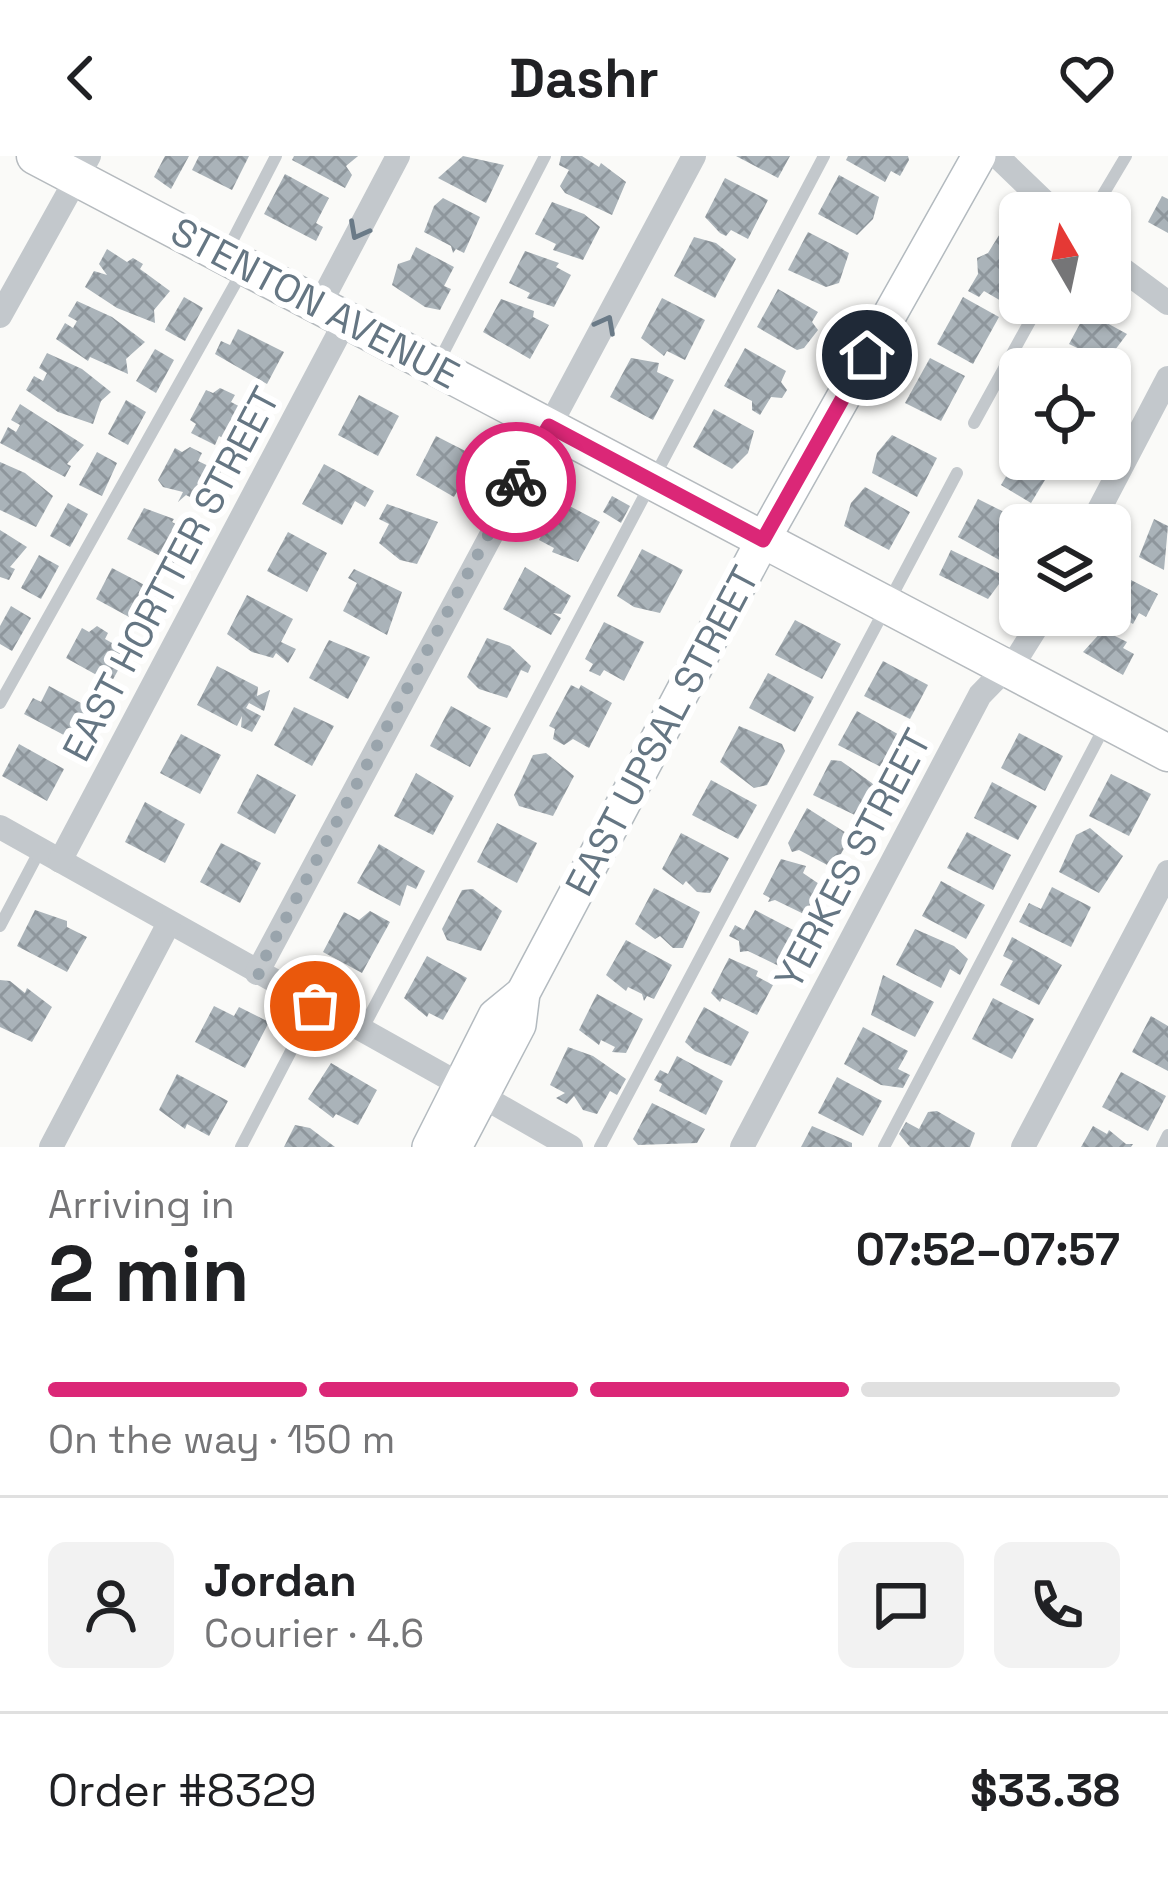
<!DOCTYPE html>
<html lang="en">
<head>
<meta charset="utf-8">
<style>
  body { margin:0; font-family:"Space Grotesk",sans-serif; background:#f2f2f2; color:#202124; height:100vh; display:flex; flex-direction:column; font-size:45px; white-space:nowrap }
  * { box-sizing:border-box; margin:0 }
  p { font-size:39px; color:#757577 }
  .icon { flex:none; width:66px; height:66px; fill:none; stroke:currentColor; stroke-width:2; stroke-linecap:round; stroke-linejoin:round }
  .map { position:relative; height:991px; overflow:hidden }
  .panel { display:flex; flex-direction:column; background:#fff; flex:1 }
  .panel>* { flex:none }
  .needle { width:78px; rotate:351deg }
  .fabs { position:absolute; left:999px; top:36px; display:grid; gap:24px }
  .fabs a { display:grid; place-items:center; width:132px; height:132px; border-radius:18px; background:#fff; box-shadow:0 3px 9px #0004; font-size:60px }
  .pin { position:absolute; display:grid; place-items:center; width:102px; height:102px; color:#fff; margin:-51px; border:6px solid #fff; border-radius:50%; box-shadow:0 3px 12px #0007 }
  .courier { position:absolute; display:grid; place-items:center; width:120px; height:120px; margin:-60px; border:9px solid #db2777; border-radius:50%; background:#fff; color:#222; box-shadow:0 3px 15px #0007 }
  .summary em { font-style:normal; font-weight:600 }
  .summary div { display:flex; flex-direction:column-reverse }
  .summary { display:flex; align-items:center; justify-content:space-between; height:204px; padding:0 48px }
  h1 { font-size:78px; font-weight:600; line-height:90px }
  .bar { display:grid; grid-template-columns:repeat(4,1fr); gap:18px 12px; align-content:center; height:144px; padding:0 48px }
  .bar i { height:15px; border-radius:9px; background:#e0e0e0 }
  .bar .current { background:#db2777 }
  .bar p { grid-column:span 4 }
  .line { display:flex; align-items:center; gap:30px; padding:0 48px; border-top:3px solid #e0e0e0 }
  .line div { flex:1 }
  .round { display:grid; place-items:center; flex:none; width:126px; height:126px; border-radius:18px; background:#f2f2f2 }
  header { display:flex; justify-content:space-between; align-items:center; height:156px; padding:0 48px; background:#fff; font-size:54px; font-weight:600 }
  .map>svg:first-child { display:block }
  .building { fill:url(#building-cross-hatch) }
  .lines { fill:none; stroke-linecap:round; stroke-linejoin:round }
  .secondary-casing { stroke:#b3babf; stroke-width:36 }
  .primary-casing { stroke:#b5babe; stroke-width:39 }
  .lane { stroke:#c3c8cc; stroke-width:12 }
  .street { stroke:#c3c8cc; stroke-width:24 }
  .secondary { stroke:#fff; stroke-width:33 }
  .primary { stroke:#fff; stroke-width:36 }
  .oneway { stroke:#6a7a87 }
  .done { stroke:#99a4ac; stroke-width:12; stroke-dasharray:0 21.6 }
  .route { stroke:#db2777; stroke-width:15 }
  .labels { text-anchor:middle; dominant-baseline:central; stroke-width:12; stroke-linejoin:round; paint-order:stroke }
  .street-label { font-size:39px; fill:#657683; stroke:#fff }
</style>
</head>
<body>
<header><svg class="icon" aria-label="back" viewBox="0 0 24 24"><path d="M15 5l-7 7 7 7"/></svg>Dashr<svg class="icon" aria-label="heart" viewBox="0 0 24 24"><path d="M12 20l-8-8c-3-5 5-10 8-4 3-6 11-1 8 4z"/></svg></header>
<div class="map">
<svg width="1168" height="991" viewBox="0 0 1168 991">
  <defs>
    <pattern id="building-cross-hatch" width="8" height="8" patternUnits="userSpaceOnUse" patternTransform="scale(3)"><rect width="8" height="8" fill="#aab3b9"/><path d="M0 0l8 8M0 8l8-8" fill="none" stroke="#8e969c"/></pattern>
  </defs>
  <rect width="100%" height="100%" fill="#fafaf8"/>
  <g class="building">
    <path d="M165,0H189L171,33L154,21Z"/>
    <path d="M199,0H249L232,34L192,14Z"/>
    <path d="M294,0H358L346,10L352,19L345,32L292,4Z"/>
    <path d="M463,0L504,9L486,47L438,22Z"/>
    <path d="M561,0H582L599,11L601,7L626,26L612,59L565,37L560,30L569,14L559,9Z"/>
    <path d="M736,0H790L778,22Z"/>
    <path d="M848,0H908L909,4L900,20L891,15L885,26L846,4Z"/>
    <path d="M285,18L329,42L316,67L323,71L316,85L264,58Z"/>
    <path d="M839,19L879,41L873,63L857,79L818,58Z"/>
    <path d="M725,22L768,44L748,83L731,74L726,80L720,77L705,61Z"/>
    <path d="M1162,40L1168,43V77L1148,66Z"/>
    <path d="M443,42L480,61L464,97L456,93L453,97L451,90L424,76L434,50Z"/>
    <path d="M552,46L584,58L600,71L583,104L553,94L556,88L535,78Z"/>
    <path d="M808,76L849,97L839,127L826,131L788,114Z"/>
    <path d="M1001,76L1020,95V147H1026L1020,156L984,135L979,141L968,135L978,118L977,102L988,97Z"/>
    <path d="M694,81L716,87L736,103L715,142L674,120Z"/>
    <path d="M416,91L454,111L444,130L451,133L440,154L425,151L392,129L398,108L410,104Z"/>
    <path d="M107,93L127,106L133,102L143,108L140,113L170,135L154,154L155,167L117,152L85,131L94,115L107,119L99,108Z"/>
    <path d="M525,95L559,107L556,111L571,119L554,151L527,142L530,137L509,127Z"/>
    <path d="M778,133L818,156L812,166L818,174L804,192L797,194L757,171Z"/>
    <path d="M184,141L203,152L185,185L165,174Z"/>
    <path d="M963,141L999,161L973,208L937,188Z"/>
    <path d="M662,142L705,164L685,204L667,195L664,200L641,182Z"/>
    <path d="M501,143L534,155L533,161L549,169L530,203L483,176Z"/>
    <path d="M77,145L112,161L145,186L126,203L128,218L90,201L88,205L56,183L65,167L73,172L77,165L68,160Z"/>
    <path d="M1096,161L1127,178L1106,206L1069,188L1083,162L1092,167Z"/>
    <path d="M238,173L284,196L267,228L215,198L221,185L230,189Z"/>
    <path d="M745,192L786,215L781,226L787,234L782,242L771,241L760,259L752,254V245L724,230Z"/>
    <path d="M155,193L174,204L156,237L136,225Z"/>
    <path d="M47,197L82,213L111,236L101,245L93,268L58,256L26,234L34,220L43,225L47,217L39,212Z"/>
    <path d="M631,202L659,207L657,216L674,224L653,264L610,241Z"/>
    <path d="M930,202L965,220L941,265L905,247Z"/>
    <path d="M220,232L235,239L231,246L252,257L236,289L219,280L215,289L191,277L196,268L190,264L206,234L213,237Z"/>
    <path d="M359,239L399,260L378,300L338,279Z"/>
    <path d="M126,244L146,256L128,289L108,278Z"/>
    <path d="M20,248L84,289L67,308L71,310L65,321L0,287L8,271L16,276L20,269L11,264Z"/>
    <path d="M714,253L754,275L748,297L732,313L693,291Z"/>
    <path d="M892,279L937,302L917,341L872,317L877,297Z"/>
    <path d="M436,280L477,301L454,341L416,319Z"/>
    <path d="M190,291L202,297L198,305L221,316L204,348L186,339L178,346L183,336L163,331L158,324L175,292L182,296Z"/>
    <path d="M97,296L117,307L102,340L79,329Z"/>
    <path d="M1017,302L1048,319L1031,347L1001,329Z"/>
    <path d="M0,306L25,317L53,340L36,371L0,354Z"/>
    <path d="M324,308L374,335L365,351L355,345L342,369L302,348Z"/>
    <path d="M865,331L910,356L889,394L844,370L851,347Z"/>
    <path d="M612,340L630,350L621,367L603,356Z"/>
    <path d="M978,343L1024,366L1019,388L1003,406L958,381Z"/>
    <path d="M560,345L600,366L578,406L552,396L554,392L539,384Z"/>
    <path d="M68,347L88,358L70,391L50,380Z"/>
    <path d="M387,348L438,366L417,408L400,404L379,387L389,368L379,363Z"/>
    <path d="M144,352L174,363L172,366L190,376L174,407L127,383Z"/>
    <path d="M1154,363L1168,370L1164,414L1139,401Z"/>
    <path d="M0,374L27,391L10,411L15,413L9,424L0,421Z"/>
    <path d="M288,376L327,397L307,436L267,415Z"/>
    <path d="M642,393L683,414L660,457L634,451L617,440Z"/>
    <path d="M951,394L1005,420L988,443L939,419Z"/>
    <path d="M39,399L59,410L41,443L21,432Z"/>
    <path d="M525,411L571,440L561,458L553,457L561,462L551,479L503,453Z"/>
    <path d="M112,412L158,436L142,468L96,443Z"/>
    <path d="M354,413L402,436L387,479L343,455L357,427L348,422Z"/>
    <path d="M1129,423L1158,438L1146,461L1139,457L1133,468L1112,456L1120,427L1125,430Z"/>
    <path d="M247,439L293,463L281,486L296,493L288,507L276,497L273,502L252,496L227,478Z"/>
    <path d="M11,450L31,462L12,495L0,488V470Z"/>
    <path d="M795,464L841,488L822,523L775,499Z"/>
    <path d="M604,466L644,486L624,525L604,514L600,520L589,515L593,508L585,503Z"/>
    <path d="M97,470L108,477L105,483L128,496L111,527L66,502L82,472L89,476Z"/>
    <path d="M1103,474L1127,486L1123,492L1134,498L1123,519L1083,496Z"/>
    <path d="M487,482L510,490L531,510L528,517L521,514L507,542L479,533L467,521Z"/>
    <path d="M329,484L370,501L348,543L309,522Z"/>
    <path d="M883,505L928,529L910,563L864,540Z"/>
    <path d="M217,510L258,531L257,540L270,534L264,555L249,547L246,552L261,560L252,576L241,571L242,560L237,570L197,549Z"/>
    <path d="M768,517L814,541L795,576L749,552Z"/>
    <path d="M571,529L579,533L581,529L612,547L589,592L573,583L564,589L553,583L555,573L549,570Z"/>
    <path d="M49,530L96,555L79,587L24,558L33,542L41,546Z"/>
    <path d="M451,550L491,572L470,611L430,590Z"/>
    <path d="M294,551L334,570L312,610L274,589Z"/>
    <path d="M857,555L910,585L902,599L895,595L885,613L838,589Z"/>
    <path d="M739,570L782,588L785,595L767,629L754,632L720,606Z"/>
    <path d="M1019,577L1063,600L1045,635L1001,612Z"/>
    <path d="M181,578L221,599L200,638L160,617Z"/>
    <path d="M19,588L64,613L47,645L2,620Z"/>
    <path d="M546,597L574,620L553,660L519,650L514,639L533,599Z"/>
    <path d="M831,604L841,605L876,630L859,661L813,639Z"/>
    <path d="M416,617L454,640L433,679L394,660Z"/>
    <path d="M257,618L296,639L275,678L237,657Z"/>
    <path d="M1111,618L1151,638L1129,680L1089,660Z"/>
    <path d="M711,624L757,649L738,683L692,659Z"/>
    <path d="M992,626L1037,650L1018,684L974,662Z"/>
    <path d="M145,646L185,668L165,707L125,686Z"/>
    <path d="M807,652L851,680L833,712L799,694L792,696L788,687Z"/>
    <path d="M497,667L537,687L517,727L477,706Z"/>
    <path d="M1090,672L1123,700L1099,737L1059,716L1076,679Z"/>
    <path d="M967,676L1011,699L993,734L947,712Z"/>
    <path d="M681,677L729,702L710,737L697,736L686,725L683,729L662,713Z"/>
    <path d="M221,687L261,707L240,747L200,726Z"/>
    <path d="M379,688L425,715L416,733L407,729L400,750L357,727Z"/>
    <path d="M781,703L806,710L803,717L825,732L810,761L775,744L768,746L770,742L763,738Z"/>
    <path d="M941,725L985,749L966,783L922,760Z"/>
    <path d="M1052,731L1091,751L1071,791L1019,766L1029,747L1041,753Z"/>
    <path d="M654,732L700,756L683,792H673L660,780L655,783L635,768Z"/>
    <path d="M473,733L502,755L481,795L447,784L442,773L462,734Z"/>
    <path d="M35,754L67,765V771L87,781L67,816L17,790Z"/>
    <path d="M755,754L801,778L783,812L748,795L740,796L739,785L729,780L735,769L744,774Z"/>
    <path d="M370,755L390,766L362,817L323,796L344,756L359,764Z"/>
    <path d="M915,773L954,790L968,803L960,819L950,813L941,832L896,809Z"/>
    <path d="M1012,781L1062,809L1039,849L1000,829L1013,805L1003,800Z"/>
    <path d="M626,784L672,809L654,843L647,840L644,845L642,838L628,831L626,835L606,819Z"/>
    <path d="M427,800L467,822L443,864L429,857L427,861L404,842Z"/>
    <path d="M729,802L758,815L756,820L773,829L757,859L722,842L720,846L711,837Z"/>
    <path d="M883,819L934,846L915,881L871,859Z"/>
    <path d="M0,824L10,825L25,837L27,832L52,851L32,886L0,871Z"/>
    <path d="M597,838L643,863L626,897L612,896L615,891L601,884L599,889L579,874Z"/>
    <path d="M993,842L1034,863L1012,903L972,883Z"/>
    <path d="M214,850L234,860L239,851L269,866L245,912L195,886Z"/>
    <path d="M704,851L749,876L731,910L695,895L685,886Z"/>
    <path d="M1151,860L1168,870V915L1132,896Z"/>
    <path d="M863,871L908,895L898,913L910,919L903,932L881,929L844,908Z"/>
    <path d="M568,891L593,900L626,923L617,939L610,935L597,958L583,954L574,940L567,948L556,942L565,937L550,929Z"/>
    <path d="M677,900L723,925L706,959L659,935L662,928L654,924L660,914L668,918Z"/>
    <path d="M331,907L377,934L358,969L336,958L333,962L308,943Z"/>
    <path d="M1121,916L1166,940L1148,975L1102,951Z"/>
    <path d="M177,918L228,945L209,980L187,968L185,973L159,954Z"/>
    <path d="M837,921L882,945L863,980L818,957Z"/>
    <path d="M652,947L705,973L697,987L638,989L633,983Z"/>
    <path d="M937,955L975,977L970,991H910L899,978L906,966L919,973L928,956Z"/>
    <path d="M295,969L310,972L335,991H284Z"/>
    <path d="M812,970L852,987V991H801Z"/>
    <path d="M1093,970L1107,978L1109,974L1126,988H1133L1131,991H1081Z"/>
  </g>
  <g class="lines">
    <g class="secondary-casing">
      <g id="secondary">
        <path d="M429,991L495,860L523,837"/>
        <path d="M455,991L519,869L523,837L763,384L979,0"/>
      </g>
    </g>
    <g class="primary-casing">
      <path id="primary" d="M35,0L1168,597"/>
    </g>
    <g class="lane">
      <path d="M1092,57L1126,0"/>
      <path d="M227,95L276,0"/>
      <path d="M438,207L545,0"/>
      <path d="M974,267L1040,147"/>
      <path d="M0,547L244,112"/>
      <path d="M0,770L40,694"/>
      <path d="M362,874L824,0"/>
      <path d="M241,991L315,849"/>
      <path d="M600,991L957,317"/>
      <path d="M884,991L1107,566"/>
      <path d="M1162,991L1168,979"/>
    </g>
    <g class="street">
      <path d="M997,0L1056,57"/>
      <path d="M1110,104L1168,147"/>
      <path d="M319,150L398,0"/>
      <path d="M0,160L89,0"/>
      <path d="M1091,369L1168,222"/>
      <path d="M0,671L459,928"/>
      <path d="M60,705L346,164"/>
      <path d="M257,817L694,0"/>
      <path d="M482,940L571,991"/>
      <path d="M51,991L169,767"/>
      <path d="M742,991L980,539L1019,499L1044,459"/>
      <path d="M1023,991L1168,716"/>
    </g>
    <use href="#secondary" class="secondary"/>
    <use href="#primary" class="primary"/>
  </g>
  <defs><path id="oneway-chevron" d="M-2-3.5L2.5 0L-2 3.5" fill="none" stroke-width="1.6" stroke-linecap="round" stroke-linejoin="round" transform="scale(3)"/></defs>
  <g class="oneway">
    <use href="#oneway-chevron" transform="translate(358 75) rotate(118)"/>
    <use href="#oneway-chevron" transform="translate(606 168) rotate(-62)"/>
  </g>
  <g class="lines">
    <path class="done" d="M315,850L257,817L516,326"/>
    <path class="route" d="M516,326L549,270L763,384L867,199"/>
  </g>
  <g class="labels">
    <g class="street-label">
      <text transform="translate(315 147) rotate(28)">STENTON AVENUE</text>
      <text transform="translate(171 418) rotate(-62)">EAST HORTTER STREET</text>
      <text transform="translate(662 575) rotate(-62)">EAST UPSAL STREET</text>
      <text transform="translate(853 703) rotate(-62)">YERKES STREET</text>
    </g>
  </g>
</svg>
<div class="fabs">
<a><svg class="needle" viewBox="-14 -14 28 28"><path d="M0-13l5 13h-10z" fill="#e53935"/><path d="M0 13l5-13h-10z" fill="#757577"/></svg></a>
<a><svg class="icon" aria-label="locate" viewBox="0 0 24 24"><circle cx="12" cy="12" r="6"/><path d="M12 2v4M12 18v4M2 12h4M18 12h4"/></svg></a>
<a><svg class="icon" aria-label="layers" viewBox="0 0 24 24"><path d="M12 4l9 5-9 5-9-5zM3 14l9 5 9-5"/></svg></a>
</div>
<div class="pin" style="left:315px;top:850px;background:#ea580c"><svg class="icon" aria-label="bag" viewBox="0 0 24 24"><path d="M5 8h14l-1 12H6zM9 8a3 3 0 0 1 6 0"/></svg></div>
<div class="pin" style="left:867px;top:199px;background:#1f2937"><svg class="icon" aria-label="home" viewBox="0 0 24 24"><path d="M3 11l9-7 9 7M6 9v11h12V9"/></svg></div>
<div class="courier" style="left:516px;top:326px"><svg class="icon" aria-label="bike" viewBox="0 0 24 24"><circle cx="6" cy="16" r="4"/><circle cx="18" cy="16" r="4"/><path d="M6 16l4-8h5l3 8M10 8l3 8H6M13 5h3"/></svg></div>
</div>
<section class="panel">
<div class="summary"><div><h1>2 min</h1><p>Arriving in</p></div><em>07:52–07:57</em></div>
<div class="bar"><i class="current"></i><i class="current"></i><i class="current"></i><i></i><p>On the way · 150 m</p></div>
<div class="line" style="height:216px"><a class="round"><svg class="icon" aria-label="person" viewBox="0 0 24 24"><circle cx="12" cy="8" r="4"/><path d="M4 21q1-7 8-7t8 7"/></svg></a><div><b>Jordan</b><p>Courier · 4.6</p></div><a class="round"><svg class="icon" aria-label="chat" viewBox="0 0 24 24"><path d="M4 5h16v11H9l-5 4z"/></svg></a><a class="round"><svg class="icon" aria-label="phone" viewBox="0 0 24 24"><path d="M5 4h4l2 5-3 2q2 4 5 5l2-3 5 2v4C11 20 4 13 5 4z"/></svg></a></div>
<div class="line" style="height:156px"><div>Order #8329</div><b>$33.38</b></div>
</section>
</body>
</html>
